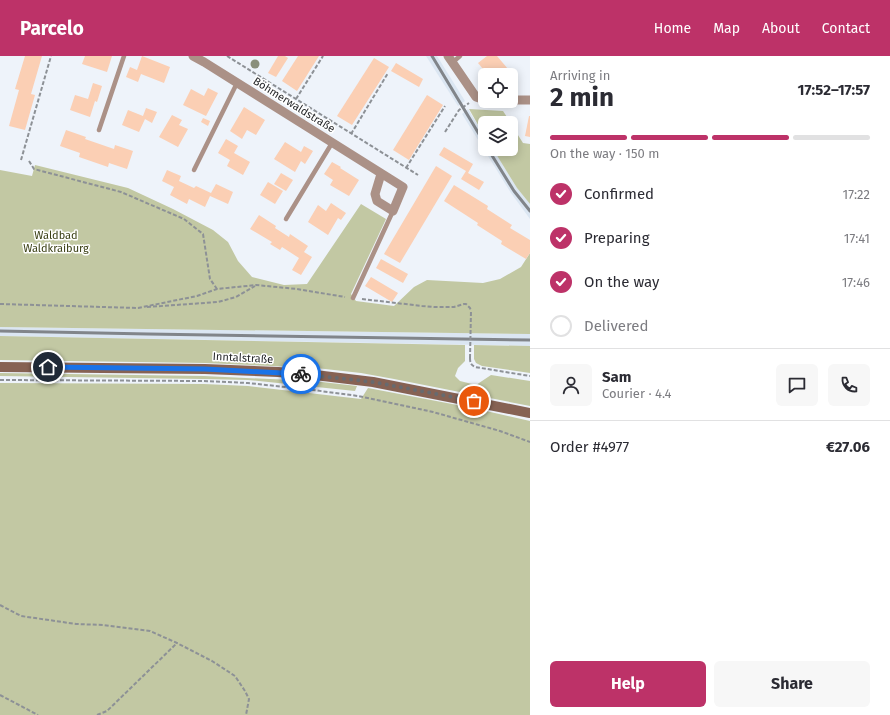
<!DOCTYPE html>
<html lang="en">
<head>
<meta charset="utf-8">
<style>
  body { margin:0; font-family:"Fira Sans",sans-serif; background:#f7f7f7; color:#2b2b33; height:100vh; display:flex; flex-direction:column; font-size:15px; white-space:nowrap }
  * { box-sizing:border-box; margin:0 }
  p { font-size:13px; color:#7c7c81 }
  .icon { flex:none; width:22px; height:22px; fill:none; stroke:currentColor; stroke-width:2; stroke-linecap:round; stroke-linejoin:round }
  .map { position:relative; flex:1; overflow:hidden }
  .details { display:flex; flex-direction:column; background:#fff; width:360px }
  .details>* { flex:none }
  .tools { position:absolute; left:478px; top:12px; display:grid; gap:8px }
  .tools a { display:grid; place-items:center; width:40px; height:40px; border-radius:6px; background:#fff; box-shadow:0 2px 10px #0003; font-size:20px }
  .pin { position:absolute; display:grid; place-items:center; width:34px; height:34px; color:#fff; margin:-17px; border:2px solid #fff; border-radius:50%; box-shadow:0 1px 4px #0007 }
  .courier { position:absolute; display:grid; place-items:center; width:40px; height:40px; margin:-20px; border:3px solid #1a73e8; border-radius:50%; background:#fff; color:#222; box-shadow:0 1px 5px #0007 }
  .overview em { font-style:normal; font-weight:700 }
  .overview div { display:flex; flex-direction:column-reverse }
  .overview { display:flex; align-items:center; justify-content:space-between; height:68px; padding:0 20px }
  h1 { font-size:26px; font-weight:700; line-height:30px }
  .bar { display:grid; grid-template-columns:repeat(4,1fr); gap:6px 4px; align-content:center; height:48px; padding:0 20px }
  .bar i { height:5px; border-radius:3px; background:#e1e1e2 }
  .bar .active { background:#bd3268 }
  .bar p { grid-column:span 4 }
  .line { display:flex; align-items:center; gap:10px; padding:0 20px; border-top:1px solid #e1e1e2 }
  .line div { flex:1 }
  .round { display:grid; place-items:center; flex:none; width:42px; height:42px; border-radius:6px; background:#f7f7f7 }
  ol { padding:0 20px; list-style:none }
  li { display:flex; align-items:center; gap:12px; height:44px }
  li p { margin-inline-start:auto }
  li .icon { padding:4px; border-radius:50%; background:#bd3268; color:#fff; stroke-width:4 }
  li:last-child { color:#7c7c81 }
  li i { width:22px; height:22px; border:2px solid #e1e1e2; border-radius:50% }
  .cta { display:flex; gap:8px; margin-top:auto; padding:8px 20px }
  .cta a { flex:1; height:46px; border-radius:6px; background:#bd3268; color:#fff; font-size:16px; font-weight:700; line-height:46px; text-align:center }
  .cta a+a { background:#f7f7f7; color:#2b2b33 }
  header { display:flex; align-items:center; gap:24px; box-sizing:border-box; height:56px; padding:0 20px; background:#bd3268; color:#fff }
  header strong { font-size:19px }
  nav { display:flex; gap:22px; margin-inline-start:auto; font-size:14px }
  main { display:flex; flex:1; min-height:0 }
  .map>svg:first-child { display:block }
  .built { fill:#dbe6f2 }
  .green { fill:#c2c8a3 }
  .building { fill:#fbcfb4 }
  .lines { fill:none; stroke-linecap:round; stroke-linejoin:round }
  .path { stroke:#8d9196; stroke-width:2; stroke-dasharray:4 2; stroke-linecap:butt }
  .service { stroke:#ab9187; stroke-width:4.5 }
  .minor { stroke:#ab9187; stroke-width:9 }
  .secondary { stroke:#866254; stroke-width:10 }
  .rail { stroke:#81858a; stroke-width:3 }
  .path-bridge { stroke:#8d9196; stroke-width:2; stroke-dasharray:4 2; stroke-linecap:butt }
  .tree { fill:#8a8f7b }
  .done { stroke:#676a6f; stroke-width:4; stroke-dasharray:0 7.2 }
  .route { stroke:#1a73e8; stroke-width:5 }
  .labels { text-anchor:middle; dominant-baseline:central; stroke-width:3; stroke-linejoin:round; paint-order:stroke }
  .street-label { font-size:11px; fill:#1f2124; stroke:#fff }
  .park-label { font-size:11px; fill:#393e13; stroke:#fff }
</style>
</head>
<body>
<header>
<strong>Parcelo</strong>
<nav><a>Home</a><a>Map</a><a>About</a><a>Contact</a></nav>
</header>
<main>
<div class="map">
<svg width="530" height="659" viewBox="0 0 530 659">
  <rect width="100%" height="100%" fill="#eef3fa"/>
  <g class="built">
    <path d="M426,0H437L465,45L458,50Z"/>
    <path d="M468,53L485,81V93H493L517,132L530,148V163L511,137L462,58Z"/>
    <path d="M0,271L530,278V290L0,280Z"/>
  </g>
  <g class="green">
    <path d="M469,53L503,55L511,67H485V81Z"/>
    <path d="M511,68L523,87L530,88V148L517,132L493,93H511Z"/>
    <path d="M35,109L128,132L173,153L213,174L228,186L238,205L252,221L284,229L307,228L361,148L386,163L351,238L356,245L394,250L414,231L427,224L483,227L500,223L521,211L530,197V278L0,271V114L32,120Z"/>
    <path d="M0,280L465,289V305L458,312L455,320L460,325L476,329L491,319L530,325V350L394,323L361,317L316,312L205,307L0,304Z"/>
    <path d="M474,289L530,290V317L482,310L476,307L474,303Z"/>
    <path d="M0,317L204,320L313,325L357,330L355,335L248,324L203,323L0,320Z"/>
    <path d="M0,327L204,328L248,330L361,343L368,332L473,352L530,365V659H0Z"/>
  </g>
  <g class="building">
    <path d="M25,0H42L31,38L35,39L25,74L9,70L19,34L15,33Z"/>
    <path d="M85,0H112L107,16L82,8Z"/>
    <path d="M142,0L170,11L164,27L141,18L138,26L126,21L130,11L137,14Z"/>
    <path d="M278,0H285L288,2L276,21L268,17Z"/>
    <path d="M298,0H319L297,35L282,25Z"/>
    <path d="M487,0H497L508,13L500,19H488L478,7Z"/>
    <path d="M374,2L389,11L352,69L337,60Z"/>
    <path d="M396,7L423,23L419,31L391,15Z"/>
    <path d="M93,27L102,30L97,46L95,45L90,61L70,54L75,39L88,43Z"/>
    <path d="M208,32L218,37L206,60L183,49L191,33L204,40Z"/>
    <path d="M427,39L443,49L409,104L393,94Z"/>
    <path d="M244,51L265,64L256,79L247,74L242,83L230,75Z"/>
    <path d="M146,52L157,56L152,67L145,63L139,76L122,69L128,54L143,60Z"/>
    <path d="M172,59L182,64L179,69L188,73L178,91L159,81Z"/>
    <path d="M529,60H530V81L525,80Z"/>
    <path d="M203,62L210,65L208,70L201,66Z"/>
    <path d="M66,74L86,81L85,83L114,93L115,89L133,95L127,113L109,107L108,111L79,101L80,97L60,90Z"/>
    <path d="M226,83L238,90L234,97L250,106L243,119L227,110L230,104L218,97Z"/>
    <path d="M285,86L301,96L304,90L313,95L305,108L301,105L295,116L274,103Z"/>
    <path d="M444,91L473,108L468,117L484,126L479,134L461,123L466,115L439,99Z"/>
    <path d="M332,106L341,111L340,112L359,124L349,140L330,129L333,124L324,118Z"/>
    <path d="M436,110L452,120L400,207L384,198Z"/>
    <path d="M167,114L181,120L179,125L194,132L196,130L211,137L216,128L233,136L228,148L210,140L205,151L189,143L187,148L170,139L174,131L162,125Z"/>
    <path d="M281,117L293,124L286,135L274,128Z"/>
    <path d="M268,126L283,135L275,148L260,139Z"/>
    <path d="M454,129L488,150L487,153L512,169L510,172L530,184V197L526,203L501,188L502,185L477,169L478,167L444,145Z"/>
    <path d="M331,147L346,157L341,164L338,162L328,179L308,166L318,149L326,155Z"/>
    <path d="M259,159L276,170L275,172L289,181L290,178L308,190L304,196L312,201L301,219L292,214L299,202L282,191L280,194L270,188L272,186L250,173Z"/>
    <path d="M381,203L408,218L403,227L376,212Z"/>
    <path d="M371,221L398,237L392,246L365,230Z"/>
  </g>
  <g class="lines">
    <g class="path">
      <path d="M227,0L418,119"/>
      <path d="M296,43L323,0"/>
      <path d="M445,76L459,54L469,47"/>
      <path d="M351,78L388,17"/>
      <path d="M21,104L51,0"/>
      <path d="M29,105L34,113L121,136L184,163L203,178L210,223L217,233"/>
      <path d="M406,112L445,50"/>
      <path d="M362,243L422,250L434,251H454L464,248H466L470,252L471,255"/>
      <path d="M0,248L138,252L197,240L217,233L256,229L297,233L345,241"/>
      <path d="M147,251L218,246L236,241L255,230"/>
      <path d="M470,302C470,307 471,309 475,311L530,320"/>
      <path d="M0,324L204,325L248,327L313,334L358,340L433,356L500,375L530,386"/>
      <path d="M0,549L21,560L76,568L103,569L150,575L177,587L212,605L235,620L245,635L249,643L246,659"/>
      <path d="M0,639L38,659"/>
      <path d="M97,659L107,655L177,587"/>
    </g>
    <g class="service">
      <path d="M453,6L460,0"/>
      <path d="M99,74L124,0"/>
      <path d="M194,114L237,27"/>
      <path d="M286,163L332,87"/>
      <path d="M353,242L393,155"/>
    </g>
    <g class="minor">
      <path d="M193,0L204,6C270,48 337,89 403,131L393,155L377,145L375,138L381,118"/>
      <path d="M448,0L476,41L485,44"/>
      <path d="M511,44H530"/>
    </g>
    <path class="secondary" d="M0,311L205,313L278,316L315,319L373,326L530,357"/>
    <g class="rail">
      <path d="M432,0L485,88"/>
      <path d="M488,93L514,135L530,155"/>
      <path d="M0,275L148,278L530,284"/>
    </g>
    <path class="path-bridge" d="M470,302L471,255"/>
  </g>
  <circle class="tree" cx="255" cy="8" r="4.5"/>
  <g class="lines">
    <path class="done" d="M301,318L373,326L474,345"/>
    <path class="route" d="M48,311L205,313L301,318"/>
  </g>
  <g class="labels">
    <g class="street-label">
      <text transform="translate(294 49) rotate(32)">Böhmerwaldstraße</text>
      <text transform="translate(243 302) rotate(3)">Inntalstraße</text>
    </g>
    <g class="park-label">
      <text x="56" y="179">Waldbad<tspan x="56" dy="13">Waldkraiburg</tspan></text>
    </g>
  </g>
</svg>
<div class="tools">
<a><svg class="icon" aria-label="locate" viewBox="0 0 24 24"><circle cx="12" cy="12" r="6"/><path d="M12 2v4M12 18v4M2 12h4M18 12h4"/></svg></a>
<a><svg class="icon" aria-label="layers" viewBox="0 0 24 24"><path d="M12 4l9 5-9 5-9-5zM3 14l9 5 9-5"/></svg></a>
</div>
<div class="pin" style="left:474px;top:345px;background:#ea580c"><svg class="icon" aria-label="bag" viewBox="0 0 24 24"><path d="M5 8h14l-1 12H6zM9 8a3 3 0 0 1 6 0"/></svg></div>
<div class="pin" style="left:48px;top:311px;background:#1f2937"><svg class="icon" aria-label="home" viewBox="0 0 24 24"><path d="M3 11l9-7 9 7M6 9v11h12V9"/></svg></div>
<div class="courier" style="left:301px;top:318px"><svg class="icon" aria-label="bike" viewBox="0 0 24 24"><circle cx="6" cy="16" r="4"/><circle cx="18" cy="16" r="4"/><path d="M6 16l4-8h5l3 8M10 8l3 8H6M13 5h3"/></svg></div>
</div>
<section class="details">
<div class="overview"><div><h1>2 min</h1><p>Arriving in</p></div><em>17:52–17:57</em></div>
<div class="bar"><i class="active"></i><i class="active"></i><i class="active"></i><i></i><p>On the way · 150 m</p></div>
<ol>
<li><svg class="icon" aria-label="check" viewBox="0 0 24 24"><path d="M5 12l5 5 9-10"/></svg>Confirmed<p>17:22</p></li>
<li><svg class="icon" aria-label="check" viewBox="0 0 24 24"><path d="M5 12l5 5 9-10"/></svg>Preparing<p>17:41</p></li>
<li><svg class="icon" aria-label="check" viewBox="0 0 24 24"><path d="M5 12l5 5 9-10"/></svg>On the way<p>17:46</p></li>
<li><i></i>Delivered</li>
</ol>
<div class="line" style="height:72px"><a class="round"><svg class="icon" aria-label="person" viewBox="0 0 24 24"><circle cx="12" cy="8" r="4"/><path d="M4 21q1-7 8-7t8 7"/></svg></a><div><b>Sam</b><p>Courier · 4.4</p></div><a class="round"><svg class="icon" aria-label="chat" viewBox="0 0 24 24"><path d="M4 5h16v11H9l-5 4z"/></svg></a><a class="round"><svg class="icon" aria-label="phone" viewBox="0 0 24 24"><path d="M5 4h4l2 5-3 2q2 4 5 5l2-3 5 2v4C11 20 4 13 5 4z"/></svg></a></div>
<div class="line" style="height:52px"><div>Order #4977</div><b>€27.06</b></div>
<div class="cta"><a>Help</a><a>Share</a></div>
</section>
</main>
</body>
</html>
